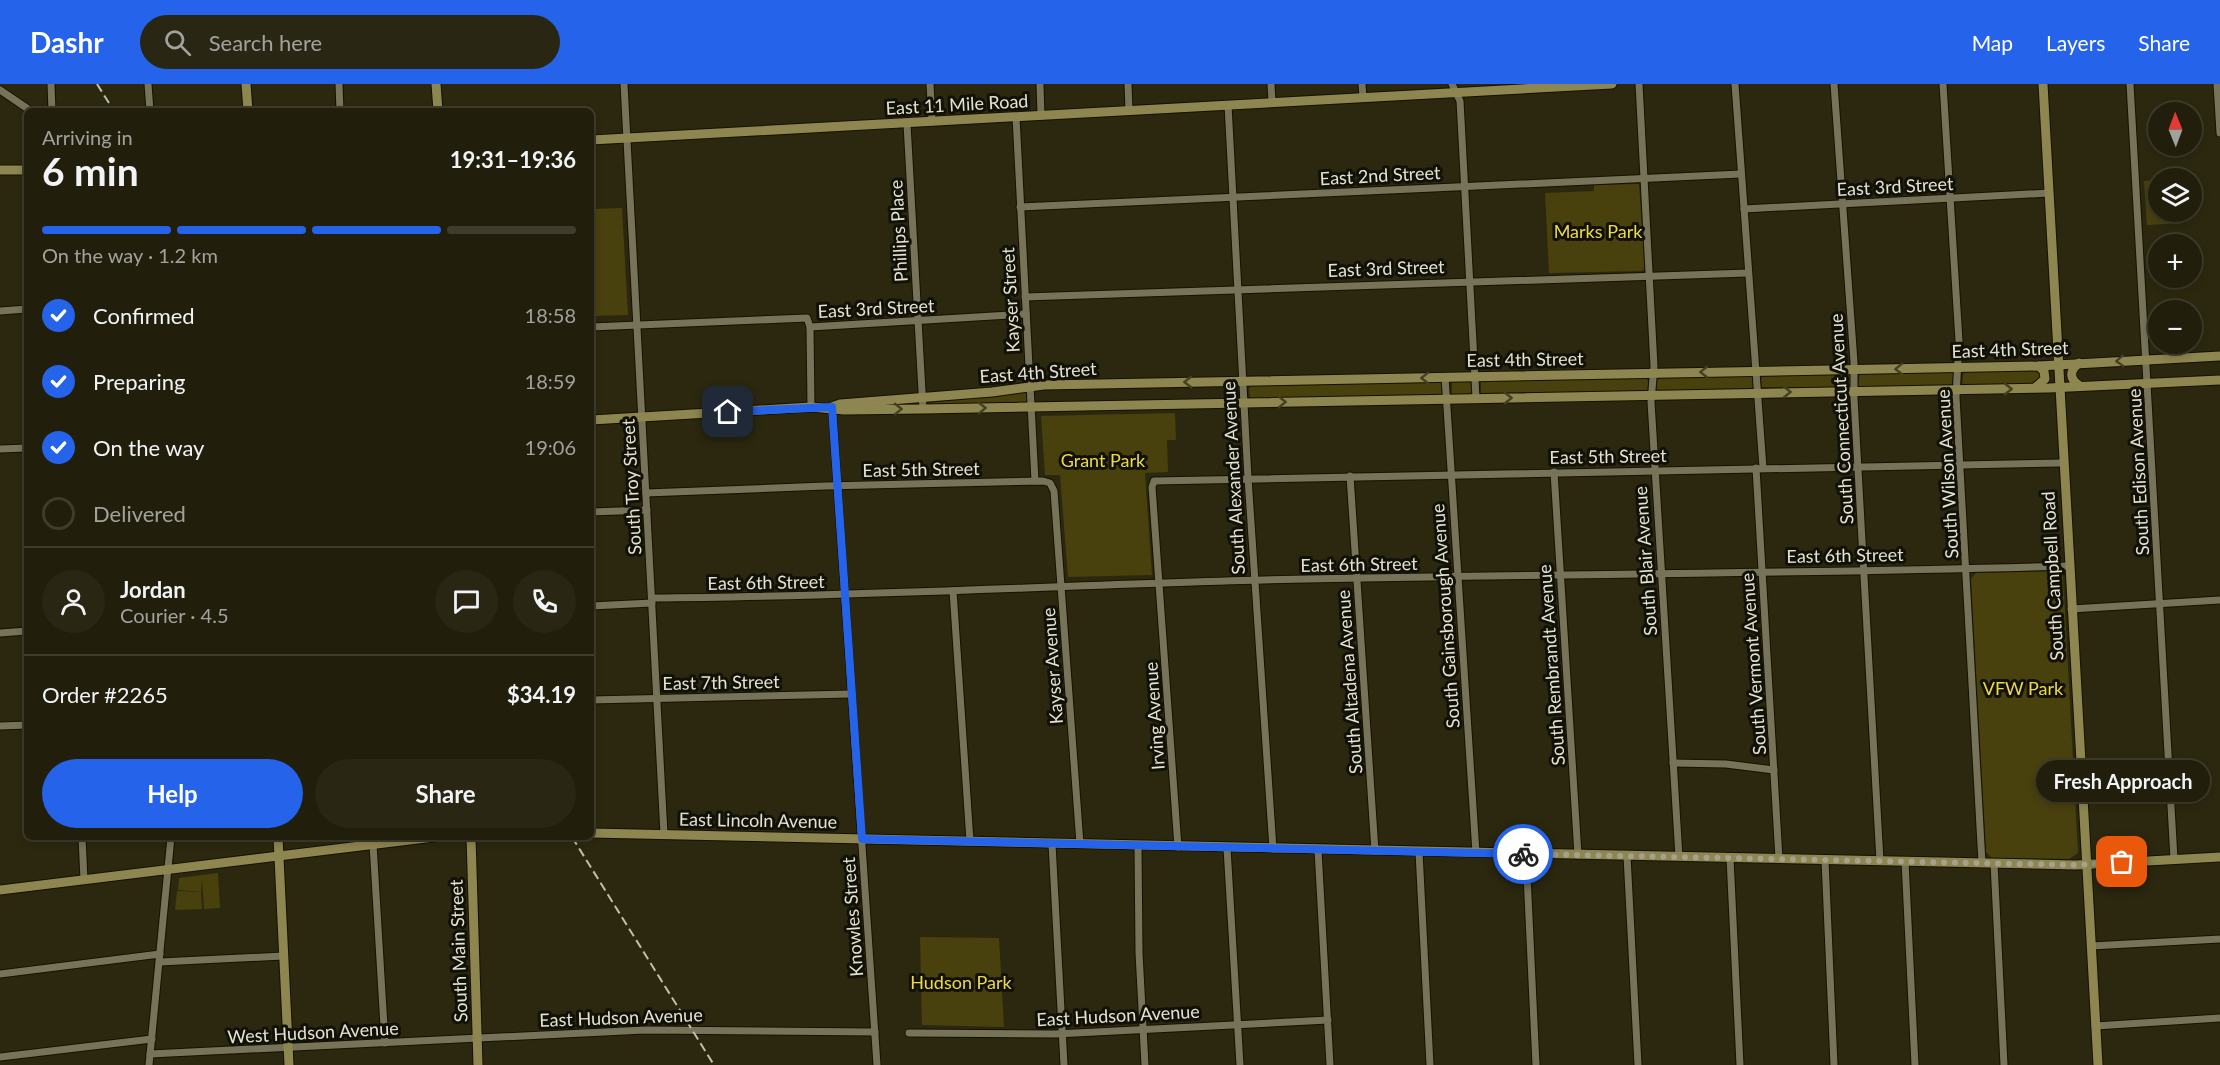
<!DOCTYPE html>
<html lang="en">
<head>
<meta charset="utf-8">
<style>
  body { margin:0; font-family:Lato,sans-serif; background:#292714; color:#f1f3f6; height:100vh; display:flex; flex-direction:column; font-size:22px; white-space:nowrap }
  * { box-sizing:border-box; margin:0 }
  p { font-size:20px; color:#a2a29d }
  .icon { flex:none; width:33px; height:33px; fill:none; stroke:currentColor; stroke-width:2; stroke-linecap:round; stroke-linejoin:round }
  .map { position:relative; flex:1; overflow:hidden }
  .details { position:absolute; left:24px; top:24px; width:570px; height:732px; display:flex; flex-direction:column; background:#211e0b; border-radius:9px; box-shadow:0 3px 9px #0003,0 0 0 2px #3e3c2c }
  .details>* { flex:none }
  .needle { width:39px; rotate:359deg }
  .tools { position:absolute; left:2148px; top:18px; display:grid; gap:12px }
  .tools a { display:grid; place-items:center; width:54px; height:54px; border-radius:50%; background:#211e0b; box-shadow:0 3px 9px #0003,0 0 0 2px #3e3c2c; font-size:30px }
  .pin { position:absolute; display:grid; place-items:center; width:51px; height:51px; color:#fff; margin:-26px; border-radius:12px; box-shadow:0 3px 9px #0006 }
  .courier { position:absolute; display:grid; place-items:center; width:60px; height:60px; margin:-30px; border:4px solid #2563eb; border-radius:50%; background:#fff; color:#222; box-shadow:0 2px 8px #0007 }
  .bubble { position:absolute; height:42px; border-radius:21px; background:#211e0b; box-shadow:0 3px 9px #0003,0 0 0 2px #3e3c2c; font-size:20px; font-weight:700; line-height:42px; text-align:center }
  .head em { font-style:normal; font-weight:700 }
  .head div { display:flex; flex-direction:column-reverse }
  .head { display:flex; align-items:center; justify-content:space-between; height:102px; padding:0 18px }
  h1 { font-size:39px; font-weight:700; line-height:45px }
  .bar { display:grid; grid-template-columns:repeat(4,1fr); gap:9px 6px; align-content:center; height:72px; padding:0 18px }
  .bar i { height:8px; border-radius:4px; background:#3e3c2c }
  .bar .on { background:#2563eb }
  .bar p { grid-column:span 4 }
  .line { display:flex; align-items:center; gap:15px; padding:0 18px; border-top:2px solid #3e3c2c }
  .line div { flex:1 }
  .round { display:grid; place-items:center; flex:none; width:63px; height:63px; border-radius:32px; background:#292714 }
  ol { padding:0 18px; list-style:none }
  li { display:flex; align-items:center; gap:18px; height:66px }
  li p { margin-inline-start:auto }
  li .icon { padding:6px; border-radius:50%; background:#2563eb; color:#fff; stroke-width:4 }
  li:last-child { color:#a2a29d }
  li i { width:33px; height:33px; border:3px solid #3e3c2c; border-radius:50% }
  .action { display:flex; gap:12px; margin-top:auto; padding:12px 18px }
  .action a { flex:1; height:69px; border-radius:36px; background:#2563eb; color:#fff; font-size:24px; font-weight:700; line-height:69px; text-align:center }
  .action a+a { background:#292714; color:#f1f3f6 }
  header { display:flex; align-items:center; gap:36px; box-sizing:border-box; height:84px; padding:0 30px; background:#2563eb; color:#fff }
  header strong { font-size:28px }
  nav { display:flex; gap:33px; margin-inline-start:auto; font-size:21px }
  .search { width:420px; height:54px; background:#292714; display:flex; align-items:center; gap:15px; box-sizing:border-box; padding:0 21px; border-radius:33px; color:#a2a29d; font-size:22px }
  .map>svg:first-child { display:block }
  .green { fill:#48410d }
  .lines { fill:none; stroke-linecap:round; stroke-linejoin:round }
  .street-casing { stroke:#151100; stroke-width:9 }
  .secondary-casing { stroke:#151100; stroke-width:11 }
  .street { stroke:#777358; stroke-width:7 }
  .secondary { stroke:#8e8650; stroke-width:9 }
  .rail { stroke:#c1bead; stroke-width:2; stroke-dasharray:9 4.5; stroke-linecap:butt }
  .oneway { stroke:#444024 }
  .done { stroke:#a4a18e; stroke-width:6; stroke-dasharray:0 10.8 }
  .route { stroke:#2563eb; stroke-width:8 }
  .labels { text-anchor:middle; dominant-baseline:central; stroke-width:6; stroke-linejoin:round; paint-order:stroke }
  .street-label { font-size:18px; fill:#e4e2d2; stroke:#121107 }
  .park-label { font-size:18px; fill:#eed949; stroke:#121107 }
</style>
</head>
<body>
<header>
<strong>Dashr</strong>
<div class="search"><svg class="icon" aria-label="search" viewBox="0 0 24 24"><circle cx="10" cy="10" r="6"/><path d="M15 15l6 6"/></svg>Search here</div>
<nav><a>Map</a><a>Layers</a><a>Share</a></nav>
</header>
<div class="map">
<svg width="2220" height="981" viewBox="0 0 2220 981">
  <rect width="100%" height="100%" fill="#2c280f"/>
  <g class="green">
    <path d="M2158,96V128H2182L2183,139L2147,141L2144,97Z"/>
    <path d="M1639,100L1645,185L1641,187L1549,189L1545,109L1594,107V101Z"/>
    <path d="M622,124L628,231L591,232V125Z"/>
    <path d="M2037,285L2043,292L2038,300L1965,301L1962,299L1964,287Z"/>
    <path d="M1952,287L1954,290L1951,302L1861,304L1858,301L1860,289Z"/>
    <path d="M1847,289L1850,292V301L1847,304L1762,303L1761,294L1764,291Z"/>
    <path d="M1752,291L1753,303L1750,306L1659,307L1656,304L1658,293Z"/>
    <path d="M1646,294L1649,298L1647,307L1481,309V297Z"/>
    <path d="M1452,297H1470L1472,310L1452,311Z"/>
    <path d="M1441,298L1442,311L1253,315L1250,313L1249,304L1253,301Z"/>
    <path d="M1026,307L1027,319L929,321V319Z"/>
    <path d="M1175,329L1176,356H1167L1168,388L1145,389L1152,491L1068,493L1060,391H1045L1041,332Z"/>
    <path d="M2059,487L2063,491L2078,769L2069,775L1992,774L1986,768L1971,495L1976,489Z"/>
    <path d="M218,789L220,824L204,825L202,796L201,808L178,806L179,794Z"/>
    <path d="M177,807L201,808L202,825L175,826Z"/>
    <path d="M920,853L999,854L1004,943L922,941Z"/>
  </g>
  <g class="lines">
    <g class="street-casing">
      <g id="street">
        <path d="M51,0L52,27"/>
        <path d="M148,0L150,27"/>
        <path d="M339,0L340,27"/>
        <path d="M624,0L664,750"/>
        <path d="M930,0L932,38"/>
        <path d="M1040,0L1041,32"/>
        <path d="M1128,0L1129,26"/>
        <path d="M1271,0L1272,18"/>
        <path d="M1362,0L1363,13"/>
        <path d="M1452,0L1460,17L1476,314"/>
        <path d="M1639,0L1654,282L1651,318L1679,773"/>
        <path d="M1735,0L1763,384"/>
        <path d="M1834,0L1854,278V314L1880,777"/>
        <path d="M1943,0L1959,257L1956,313L1982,779"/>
        <path d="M2130,0L2174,775"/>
        <path d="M2217,0L2220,49"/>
        <path d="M0,6L31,27"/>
        <path d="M1228,21L1248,394L1273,765"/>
        <path d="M1016,33L1035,397"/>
        <path d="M907,40L923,325"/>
        <path d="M1020,123L1741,90"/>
        <path d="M1744,125L2049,109"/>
        <path d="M1025,213L1748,189"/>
        <path d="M0,227L27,225"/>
        <path d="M591,243L807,234L810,243L811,323"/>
        <path d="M810,243L1026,230"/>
        <path d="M1445,293L1476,769"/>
        <path d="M832,323L877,981"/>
        <path d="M0,365L27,364"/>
        <path d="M1756,384L1779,775"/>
        <path d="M1554,388L1578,771"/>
        <path d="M1350,392L1375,767"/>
        <path d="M646,409L825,402L1043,397L1050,399L1054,407L1080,760"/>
        <path d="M591,428L647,426"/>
        <path d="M953,507L970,757"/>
        <path d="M652,514C856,513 1060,501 1264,496C1532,490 1800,490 2068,482"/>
        <path d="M591,522L652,519"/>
        <path d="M2071,525L2220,516"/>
        <path d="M0,549L27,547"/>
        <path d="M591,616L851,610"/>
        <path d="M0,642L27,641"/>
        <path d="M1673,679L1726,680L1774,686"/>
        <path d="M82,753L84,796"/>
        <path d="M373,760L385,959"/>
        <path d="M1052,760L1064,981"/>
        <path d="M1138,762L1139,869L1145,981"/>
        <path d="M1178,763L1152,403L1154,397L2062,379"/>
        <path d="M1227,764L1240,981"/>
        <path d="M1318,766L1330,981"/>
        <path d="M1419,768L1430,981"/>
        <path d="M1526,770L1536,981"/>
        <path d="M1627,772L1638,981"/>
        <path d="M1730,774L1740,981"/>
        <path d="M1825,776L1834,981"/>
        <path d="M1905,777L1915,981"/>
        <path d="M1994,779L2004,981"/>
        <path d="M2091,862L2220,855"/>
        <path d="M160,878L283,872"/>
        <path d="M0,890L160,870"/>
        <path d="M2095,942L2220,934"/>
        <path d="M909,949L1056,950L1328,936"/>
        <path d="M150,970L645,946L875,948"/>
        <path d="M0,973L152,955"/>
        <path d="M149,981L171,753"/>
      </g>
    </g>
    <g class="secondary-casing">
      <g id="secondary">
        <path d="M246,0L248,27"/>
        <path d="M436,0L438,27"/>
        <path d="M2043,0L2098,981"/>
        <path d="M591,56L1612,0"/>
        <path d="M0,86H27"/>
        <path d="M2079,279C2069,287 2069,295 2080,302"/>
        <path d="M2035,304L2045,295L2044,287L2039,282"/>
        <path d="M832,323L840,320L992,308L1044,301L2039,282L2220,272"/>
        <path d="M591,336L811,323L844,326L923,325L2049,304L2220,296"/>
        <path d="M591,749L2076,781L2220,773"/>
        <path d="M278,753L289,981"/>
        <path d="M471,753L478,981"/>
        <path d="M0,806L434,753"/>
      </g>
    </g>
    <use href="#street" class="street"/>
    <use href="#secondary" class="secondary"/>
    <g class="rail">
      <path d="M97,0L114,27"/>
      <path d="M572,753L714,981"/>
    </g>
  </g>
  <defs><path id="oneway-chevron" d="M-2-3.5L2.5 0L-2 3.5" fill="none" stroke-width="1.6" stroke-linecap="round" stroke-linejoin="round" transform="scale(1.5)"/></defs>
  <g class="oneway">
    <use href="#oneway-chevron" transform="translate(2120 277) rotate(177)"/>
    <use href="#oneway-chevron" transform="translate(1899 285) rotate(179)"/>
    <use href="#oneway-chevron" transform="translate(1704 288) rotate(179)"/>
    <use href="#oneway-chevron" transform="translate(1425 294) rotate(179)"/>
    <use href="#oneway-chevron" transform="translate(1188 298) rotate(179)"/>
    <use href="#oneway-chevron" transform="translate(2008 305)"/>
    <use href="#oneway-chevron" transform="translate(1787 308) rotate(-1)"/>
    <use href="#oneway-chevron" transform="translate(1508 314) rotate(-1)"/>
    <use href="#oneway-chevron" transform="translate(1282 318) rotate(-1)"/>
    <use href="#oneway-chevron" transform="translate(982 324) rotate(-1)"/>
    <use href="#oneway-chevron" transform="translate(898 325) rotate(-1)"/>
  </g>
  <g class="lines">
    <path class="done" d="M1523,770L2076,781L2122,778"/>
    <path class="route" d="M728,328L832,323L862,755L1523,770"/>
  </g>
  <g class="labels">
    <g class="street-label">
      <text transform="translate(957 20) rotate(-3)">East 11 Mile Road</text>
      <text transform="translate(1380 91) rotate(-3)">East 2nd Street</text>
      <text transform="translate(1895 102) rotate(-3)">East 3rd Street</text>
      <text transform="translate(898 147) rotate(-93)">Phillips Place</text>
      <text transform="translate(1386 184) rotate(-2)">East 3rd Street</text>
      <text transform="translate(1010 216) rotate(-93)">Kayser Street</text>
      <text transform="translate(876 224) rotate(-3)">East 3rd Street</text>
      <text transform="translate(2010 265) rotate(-2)">East 4th Street</text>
      <text transform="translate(1525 275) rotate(-1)">East 4th Street</text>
      <text transform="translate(1038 288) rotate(-4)">East 4th Street</text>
      <text transform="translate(1841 335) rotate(-93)">South Connecticut Avenue</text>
      <text transform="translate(1608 372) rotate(-1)">East 5th Street</text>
      <text transform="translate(921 385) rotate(-1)">East 5th Street</text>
      <text transform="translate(2138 388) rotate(-93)">South Edison Avenue</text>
      <text transform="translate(1947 390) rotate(-93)">South Wilson Avenue</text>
      <text transform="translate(1233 394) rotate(-93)">South Alexander Avenue</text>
      <text transform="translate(631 403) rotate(-93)">South Troy Street</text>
      <text transform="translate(1845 471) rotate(-1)">East 6th Street</text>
      <text transform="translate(1645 477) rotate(-94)">South Blair Avenue</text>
      <text transform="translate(1359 480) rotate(-1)">East 6th Street</text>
      <text transform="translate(2052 492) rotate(-93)">South Campbell Road</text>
      <text transform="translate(766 498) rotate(-1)">East 6th Street</text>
      <text transform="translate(1445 532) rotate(-94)">South Gainsborough Avenue</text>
      <text transform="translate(1753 580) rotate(-94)">South Vermont Avenue</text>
      <text transform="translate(1551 581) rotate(-94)">South Rembrandt Avenue</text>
      <text transform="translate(1052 582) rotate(-94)">Kayser Avenue</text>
      <text transform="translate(721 598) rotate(-1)">East 7th Street</text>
      <text transform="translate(1349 598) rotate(-94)">South Altadena Avenue</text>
      <text transform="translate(1154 632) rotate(-94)">Irving Avenue</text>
      <text transform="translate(758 736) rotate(1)">East Lincoln Avenue</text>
      <text transform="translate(852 833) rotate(-94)">Knowles Street</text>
      <text transform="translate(458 867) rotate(-92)">South Main Street</text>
      <text transform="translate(1118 931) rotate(-3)">East Hudson Avenue</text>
      <text transform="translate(621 933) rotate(-2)">East Hudson Avenue</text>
      <text transform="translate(313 948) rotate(-3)">West Hudson Avenue</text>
    </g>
    <g class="park-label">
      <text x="1598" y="147">Marks Park</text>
      <text x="1103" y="376">Grant Park</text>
      <text x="2023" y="604">VFW Park</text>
      <text x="961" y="898">Hudson Park</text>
    </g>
  </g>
</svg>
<div class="tools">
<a><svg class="needle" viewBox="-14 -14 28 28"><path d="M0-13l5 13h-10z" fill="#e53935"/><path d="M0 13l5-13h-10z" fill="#a2a29d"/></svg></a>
<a><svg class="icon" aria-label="layers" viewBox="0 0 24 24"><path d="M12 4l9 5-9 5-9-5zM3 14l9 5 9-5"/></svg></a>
<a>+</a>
<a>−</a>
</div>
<div class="pin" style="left:2122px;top:778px;background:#ea580c"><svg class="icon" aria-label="bag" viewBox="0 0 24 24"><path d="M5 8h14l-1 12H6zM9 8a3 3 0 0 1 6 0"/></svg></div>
<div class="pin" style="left:728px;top:328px;background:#1f2937"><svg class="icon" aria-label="home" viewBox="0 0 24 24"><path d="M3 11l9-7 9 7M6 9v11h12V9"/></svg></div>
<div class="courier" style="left:1523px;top:770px"><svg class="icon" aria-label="bike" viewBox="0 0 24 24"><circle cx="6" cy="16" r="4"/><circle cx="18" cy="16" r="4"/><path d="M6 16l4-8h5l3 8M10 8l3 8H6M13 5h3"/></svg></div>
<div class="bubble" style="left:2036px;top:676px;width:174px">Fresh Approach</div>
<section class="details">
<div class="head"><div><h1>6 min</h1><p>Arriving in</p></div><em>19:31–19:36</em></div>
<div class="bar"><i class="on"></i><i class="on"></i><i class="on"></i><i></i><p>On the way · 1.2 km</p></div>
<ol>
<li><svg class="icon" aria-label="check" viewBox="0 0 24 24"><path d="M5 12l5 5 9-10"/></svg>Confirmed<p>18:58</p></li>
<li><svg class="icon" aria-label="check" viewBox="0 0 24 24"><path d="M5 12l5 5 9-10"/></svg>Preparing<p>18:59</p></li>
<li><svg class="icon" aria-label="check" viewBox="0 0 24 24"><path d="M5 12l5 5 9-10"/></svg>On the way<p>19:06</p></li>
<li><i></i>Delivered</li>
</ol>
<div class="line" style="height:108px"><a class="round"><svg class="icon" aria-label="person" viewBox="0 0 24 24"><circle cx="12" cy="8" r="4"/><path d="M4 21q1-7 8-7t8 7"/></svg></a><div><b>Jordan</b><p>Courier · 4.5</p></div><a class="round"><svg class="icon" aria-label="chat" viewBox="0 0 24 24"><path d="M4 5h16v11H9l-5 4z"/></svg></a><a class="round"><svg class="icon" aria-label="phone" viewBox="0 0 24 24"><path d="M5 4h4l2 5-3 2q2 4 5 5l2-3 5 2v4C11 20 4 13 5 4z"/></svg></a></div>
<div class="line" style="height:78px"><div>Order #2265</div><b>$34.19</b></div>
<div class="action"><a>Help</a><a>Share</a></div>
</section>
</div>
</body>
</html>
